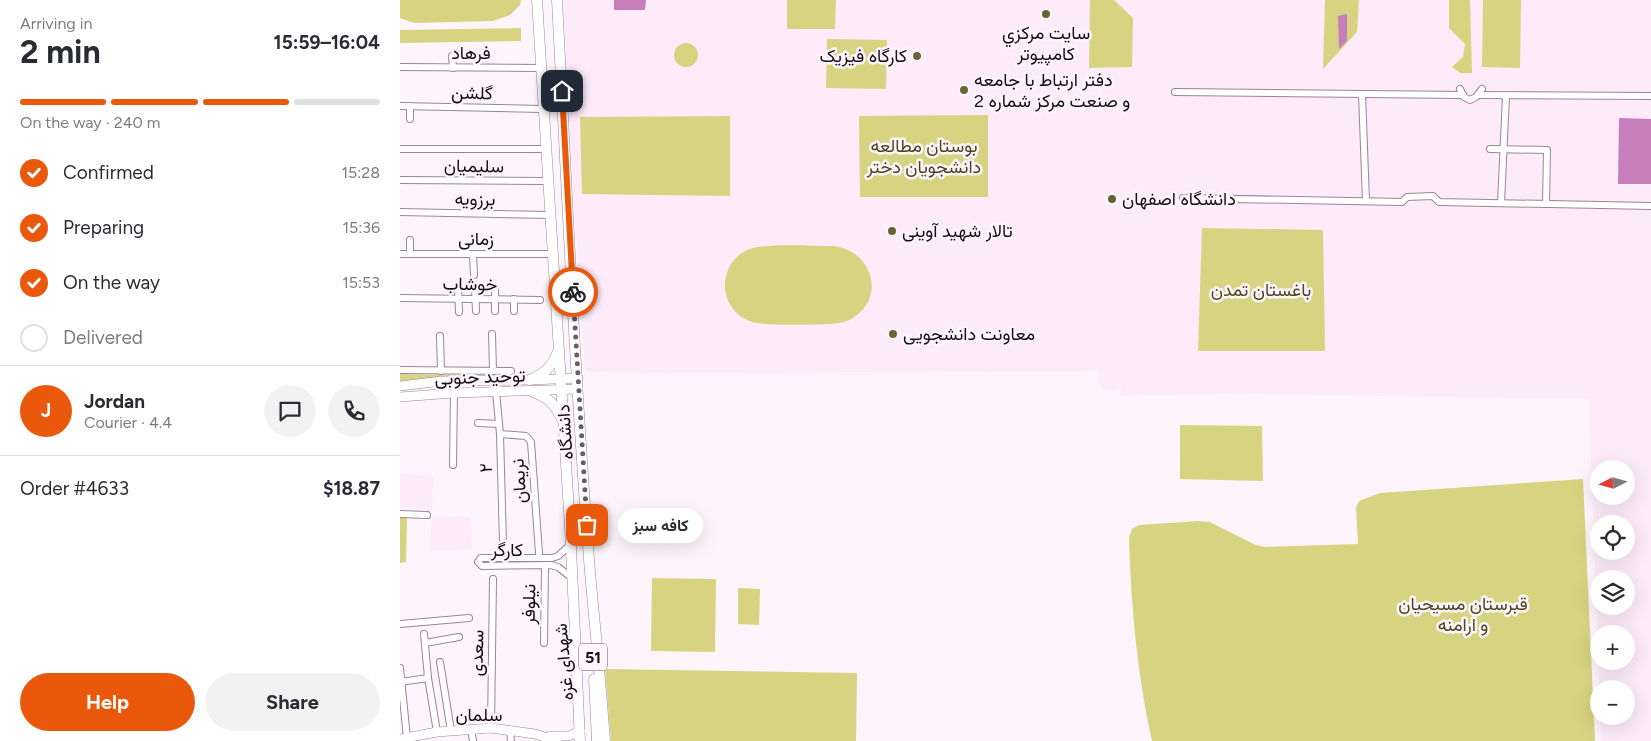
<!DOCTYPE html>
<html lang="en">
<head>
<meta charset="utf-8">
<style>
  body { margin:0; font-family:Figtree,Vazirmatn,sans-serif; background:#f2f2f3; color:#2b2b33; height:100vh; display:flex; flex-direction:column; font-size:19px; white-space:nowrap }
  * { box-sizing:border-box; margin:0 }
  p { font-size:16px; color:#7c7c81 }
  .icon { flex:none; width:28px; height:28px; fill:none; stroke:currentColor; stroke-width:2; stroke-linecap:round; stroke-linejoin:round }
  .map { position:relative; flex:1; overflow:hidden }
  .panel { display:flex; flex-direction:column; background:#fff; width:400px }
  .panel>* { flex:none }
  .needle { width:32px; rotate:264deg }
  .controls { position:absolute; left:1190px; top:460px; display:grid; gap:10px }
  .controls a { display:grid; place-items:center; width:45px; height:45px; border-radius:50%; background:#fff; box-shadow:0 5px 20px #0002; font-size:25px }
  .pin { position:absolute; display:grid; place-items:center; width:42px; height:42px; color:#fff; margin:-21px; border-radius:10px; box-shadow:0 2px 8px #0006 }
  .courier { position:absolute; display:grid; place-items:center; width:50px; height:50px; margin:-25px; border:4px solid #ea580c; border-radius:50%; background:#fff; color:#222; box-shadow:0 1px 6px #0007 }
  .bubble { position:absolute; height:35px; border-radius:18px; background:#fff; box-shadow:0 5px 20px #0002; font-size:16px; font-weight:700; line-height:35px; text-align:center }
  .summary em { font-style:normal; font-weight:700 }
  .summary div { display:flex; flex-direction:column-reverse }
  .summary { display:flex; align-items:center; justify-content:space-between; height:85px; padding:0 20px }
  h1 { font-size:32px; font-weight:700; line-height:38px }
  .bar { display:grid; grid-template-columns:repeat(4,1fr); gap:8px 5px; align-content:center; height:60px; padding:0 20px }
  .bar i { height:6px; border-radius:4px; background:#e1e1e2 }
  .bar .selected { background:#ea580c }
  .bar p { grid-column:span 4 }
  .line { display:flex; align-items:center; gap:12px; padding:0 20px; border-top:1px solid #e1e1e2 }
  .line div { flex:1 }
  .round { display:grid; place-items:center; flex:none; width:52px; height:52px; border-radius:26px; background:#f2f2f3 }
  ol { padding:0 20px; list-style:none }
  li { display:flex; align-items:center; gap:15px; height:55px }
  li p { margin-inline-start:auto }
  li .icon { padding:5px; border-radius:50%; background:#ea580c; color:#fff; stroke-width:4 }
  li:last-child { color:#7c7c81 }
  li i { width:28px; height:28px; border:2px solid #e1e1e2; border-radius:50% }
  .primary-button { display:flex; gap:10px; margin-top:auto; padding:10px 20px }
  .primary-button a { flex:1; height:58px; border-radius:30px; background:#ea580c; color:#fff; font-size:20px; font-weight:700; line-height:58px; text-align:center }
  .primary-button a+a { background:#f2f2f3; color:#2b2b33 }
  main { display:flex; flex:1; min-height:0 }
  .map>svg:first-child { display:block }
  .built { fill:#fdebf9; fill-rule:evenodd }
  .green { fill:#d7d380 }
  .water { fill:#c77fbc }
  .lines { fill:none; stroke-linecap:round; stroke-linejoin:round }
  .street-casing { stroke:#9a8596; stroke-width:8 }
  .secondary-casing { stroke:#9a8596; stroke-width:10 }
  .primary-casing { stroke:#9a8596; stroke-width:11 }
  .street { stroke:#fff; stroke-width:6 }
  .secondary { stroke:#fff; stroke-width:9 }
  .primary { stroke:#fff; stroke-width:10 }
  .done { stroke:#675f65; stroke-width:5; stroke-dasharray:0 9 }
  .route { stroke:#ea580c; stroke-width:6 }
  .poi-dot { fill:#676431; stroke:#fef5fc; stroke-width:2 }
  .labels { text-anchor:middle; dominant-baseline:central; stroke-width:5; stroke-linejoin:round; paint-order:stroke }
  .shield { fill:#fef5fc; stroke:#5c535a; stroke-width:1 }
  .shield-label { font-size:16px; font-weight:bold; fill:#160e14 }
  .poi-label { font-size:18px; fill:#160e14; stroke:#fef5fc; text-anchor:start }
  .street-label { font-size:18px; fill:#160e14; stroke:#fef5fc }
  .park-label { font-size:18px; fill:#4a471f; stroke:#fef5fc }
</style>
</head>
<body>
<main>
<section class="panel">
<div class="summary"><div><h1>2 min</h1><p>Arriving in</p></div><em>15:59–16:04</em></div>
<div class="bar"><i class="selected"></i><i class="selected"></i><i class="selected"></i><i></i><p>On the way · 240 m</p></div>
<ol>
<li><svg class="icon" aria-label="check" viewBox="0 0 24 24"><path d="M5 12l5 5 9-10"/></svg>Confirmed<p>15:28</p></li>
<li><svg class="icon" aria-label="check" viewBox="0 0 24 24"><path d="M5 12l5 5 9-10"/></svg>Preparing<p>15:36</p></li>
<li><svg class="icon" aria-label="check" viewBox="0 0 24 24"><path d="M5 12l5 5 9-10"/></svg>On the way<p>15:53</p></li>
<li><i></i>Delivered</li>
</ol>
<div class="line" style="height:90px"><b class="round" style="background:#ea580c;color:#fff">J</b><div><b>Jordan</b><p>Courier · 4.4</p></div><a class="round"><svg class="icon" aria-label="chat" viewBox="0 0 24 24"><path d="M4 5h16v11H9l-5 4z"/></svg></a><a class="round"><svg class="icon" aria-label="phone" viewBox="0 0 24 24"><path d="M5 4h4l2 5-3 2q2 4 5 5l2-3 5 2v4C11 20 4 13 5 4z"/></svg></a></div>
<div class="line" style="height:65px"><div>Order #4633</div><b>$18.87</b></div>
<div class="primary-button"><a>Help</a><a>Share</a></div>
</section>
<div class="map">
<svg width="1251" height="741" viewBox="0 0 1251 741">
  <rect width="100%" height="100%" fill="#fef5fc"/>
  <g class="built">
    <path d="M164,0H1251V741H1201L1200,716H1226V689H1199L1189,399L836,394L721,396L720,386L714,391H710L701,388L698,379V371L264,373L185,371L168,112ZM1199,469H1226V496H1199ZM1199,524H1226V551H1199ZM1199,579H1226V606H1199ZM1199,634H1226V661H1199Z"/>
    <path d="M80,49L96,50L95,65L84,64V57H80Z"/>
    <path d="M0,474L33,476L32,510L0,508Z"/>
    <path d="M32,516L71,517L72,549L30,551Z"/>
  </g>
  <g class="green">
    <path d="M0,0H121L120,5L110,15L93,21L14,23L0,18Z"/>
    <path d="M387,0H436L435,29H387Z"/>
    <path d="M690,0H714L733,18L732,67L689,68Z"/>
    <path d="M925,0H959L957,32L923,69Z"/>
    <path d="M1049,0H1070L1072,73H1060L1052,67L1063,57L1065,44L1049,28Z"/>
    <path d="M1083,0H1121L1120,68L1082,67Z"/>
    <path d="M121,28V41L0,43V30Z"/>
    <path d="M427,39L487,40L486,89L426,88Z"/>
    <circle cx="286" cy="55" r="12"/>
    <path d="M588,115V197H460L459,116Z"/>
    <path d="M330,116V196L182,194L180,117Z"/>
    <path d="M802,228L923,230L925,351H798Z"/>
    <path d="M433,246C469,249 486,292 457,315C452,319 446,322 439,323C426,325 364,326 352,322C343,319 336,314 331,306C325,297 323,284 327,273C330,262 339,253 350,249C366,243 413,246 433,246Z"/>
    <path d="M0,374L93,376L0,381Z"/>
    <path d="M780,425L862,426L863,481L780,479Z"/>
    <path d="M1183,479L1195,741H752C737,674 731,606 729,538L732,529L739,525L798,521L810,522L856,545L865,547L958,544L956,507L959,501L980,493Z"/>
    <path d="M0,517H7L6,562L0,563Z"/>
    <path d="M252,578L316,579L315,652L251,651Z"/>
    <path d="M338,588L360,589L359,625L338,624Z"/>
    <path d="M205,669L457,673L456,741H211Z"/>
  </g>
  <g class="water">
    <path d="M214,0H246L245,10H214Z"/>
    <path d="M947,14V41L939,49L938,16Z"/>
    <path d="M1219,118L1251,119V184H1218Z"/>
  </g>
  <g class="lines">
    <g class="street-casing">
      <g id="street">
        <path d="M52,56L53,68"/>
        <path d="M0,67L141,68"/>
        <path d="M1060,89L1064,97L1070,100L1076,97L1082,89"/>
        <path d="M775,92L1063,95"/>
        <path d="M962,94L966,201"/>
        <path d="M1078,95L1251,96"/>
        <path d="M0,106L144,109"/>
        <path d="M10,119V106"/>
        <path d="M0,149H146"/>
        <path d="M1090,149L1147,150L1146,204"/>
        <path d="M0,180L148,181"/>
        <path d="M783,198L1002,202L1007,197L1033,196L1039,202L1251,206"/>
        <path d="M1101,203L1106,96"/>
        <path d="M0,212L150,215"/>
        <path d="M10,240V254"/>
        <path d="M0,254H152"/>
        <path d="M73,254L74,275"/>
        <path d="M58,287L59,312"/>
        <path d="M95,287V311"/>
        <path d="M75,288L76,311"/>
        <path d="M0,298L140,300"/>
        <path d="M114,299V311"/>
        <path d="M92,334L93,371"/>
        <path d="M40,336L41,371"/>
        <path d="M0,370L111,371"/>
        <path d="M96,392L100,434L103,543"/>
        <path d="M78,423L99,424"/>
        <path d="M100,434L126,436L131,442L139,553"/>
        <path d="M53,465L54,393"/>
        <path d="M0,514L27,515"/>
        <path d="M171,544L158,556L152,558H81L78,562L82,566L151,565L158,567L172,578"/>
        <path d="M0,624L69,618"/>
        <path d="M24,634L28,678L37,732"/>
        <path d="M25,643L59,637"/>
        <path d="M144,643L145,565"/>
        <path d="M40,662L51,731"/>
        <path d="M0,668L7,738"/>
        <path d="M0,682L28,678"/>
        <path d="M91,728L93,579"/>
        <path d="M71,729L73,741"/>
        <path d="M110,731L111,741"/>
      </g>
    </g>
    <g class="secondary-casing">
      <g id="secondary">
        <path d="M0,386L42,381L130,380L178,378"/>
        <path d="M0,397L54,393L178,389"/>
        <path d="M150,736H169L180,731"/>
        <path d="M0,739L37,732L91,728L135,734L157,741"/>
      </g>
    </g>
    <g class="primary-casing">
      <g id="primary">
        <path d="M137,0L170,527L180,741"/>
        <path d="M157,0C167,191 175,382 190,572C195,628 201,685 205,741"/>
        <path d="M130,380C146,372 150,369 158,352"/>
        <path d="M131,391C149,398 153,402 162,419"/>
        <path d="M194,679L197,741"/>
      </g>
    </g>
    <use href="#street" class="street"/>
    <use href="#secondary" class="secondary"/>
    <use href="#primary" class="primary"/>
  </g>
  <g class="lines">
    <path class="done" d="M173,292L187,525"/>
    <path class="route" d="M162,91L173,292"/>
  </g>
  <g class="poi-dot">
    <circle cx="646" cy="14" r="5"/>
    <circle cx="517" cy="56" r="5"/>
    <circle cx="564" cy="90" r="5"/>
    <circle cx="712" cy="199" r="5"/>
    <circle cx="492" cy="231" r="5"/>
    <circle cx="493" cy="334" r="5"/>
  </g>
  <g class="labels">
    <rect class="shield" x="179" y="643.5" width="28" height="27" rx="4"/>
    <g class="shield-label">
      <text x="193" y="657">51</text>
    </g>
    <g class="poi-label">
      <text x="646" y="33" text-anchor="middle">سايت مرکزي<tspan x="646" dy="21">کامپيوتر</tspan></text>
      <text x="507" y="56" text-anchor="end">کارگاه فیزیک</text>
      <text x="574" y="80">دفتر ارتباط با جامعه<tspan x="574" dy="21">و صنعت مرکز شماره 2</tspan></text>
      <text x="722" y="199">دانشگاه اصفهان</text>
      <text x="502" y="231">تالار شهید آوینی</text>
      <text x="503" y="334">معاونت دانشجویی</text>
    </g>
    <g class="street-label">
      <text x="71" y="53">فرهاد</text>
      <text transform="translate(72 93) rotate(1)">گلشن</text>
      <text transform="translate(74 166) rotate(1)">سلیمیان</text>
      <text transform="translate(75 199) rotate(1)">برزویه</text>
      <text x="76" y="239">زمانی</text>
      <text transform="translate(70 284) rotate(1)">خوشاب</text>
      <text transform="translate(80 377) rotate(-2)">توحید جنوبی</text>
      <text transform="translate(165 432) rotate(-94)">دانشگاه</text>
      <text transform="translate(86 468) rotate(-91)">۲</text>
      <text transform="translate(119 481) rotate(-94)">نریمان</text>
      <text x="107" y="550">کارگر</text>
      <text transform="translate(129 604) rotate(-89)">نیلوفر</text>
      <text transform="translate(77 653) rotate(-89)">سعدی</text>
      <text transform="translate(164 662) rotate(-95)">شهدای غزه</text>
      <text x="79" y="715">سلمان</text>
    </g>
    <g class="park-label">
      <text x="524" y="146">بوستان مطالعه<tspan x="524" dy="21">دانشجویان دختر</tspan></text>
      <text x="861" y="290">باغستان تمدن</text>
      <text x="1063" y="604">قبرستان مسیحیان<tspan x="1063" dy="21">و ارامنه</tspan></text>
    </g>
  </g>
</svg>
<div class="controls">
<a><svg class="needle" viewBox="-14 -14 28 28"><path d="M0-13l5 13h-10z" fill="#e53935"/><path d="M0 13l5-13h-10z" fill="#7c7c81"/></svg></a>
<a><svg class="icon" aria-label="locate" viewBox="0 0 24 24"><circle cx="12" cy="12" r="6"/><path d="M12 2v4M12 18v4M2 12h4M18 12h4"/></svg></a>
<a><svg class="icon" aria-label="layers" viewBox="0 0 24 24"><path d="M12 4l9 5-9 5-9-5zM3 14l9 5 9-5"/></svg></a>
<a>+</a>
<a>−</a>
</div>
<div class="pin" style="left:187px;top:525px;background:#ea580c"><svg class="icon" aria-label="bag" viewBox="0 0 24 24"><path d="M5 8h14l-1 12H6zM9 8a3 3 0 0 1 6 0"/></svg></div>
<div class="pin" style="left:162px;top:91px;background:#1f2937"><svg class="icon" aria-label="home" viewBox="0 0 24 24"><path d="M3 11l9-7 9 7M6 9v11h12V9"/></svg></div>
<div class="courier" style="left:173px;top:292px"><svg class="icon" aria-label="bike" viewBox="0 0 24 24"><circle cx="6" cy="16" r="4"/><circle cx="18" cy="16" r="4"/><path d="M6 16l4-8h5l3 8M10 8l3 8H6M13 5h3"/></svg></div>
<div class="bubble" style="left:218px;top:508px;width:85px">کافه سبز</div>
</div>
</main>
</body>
</html>
